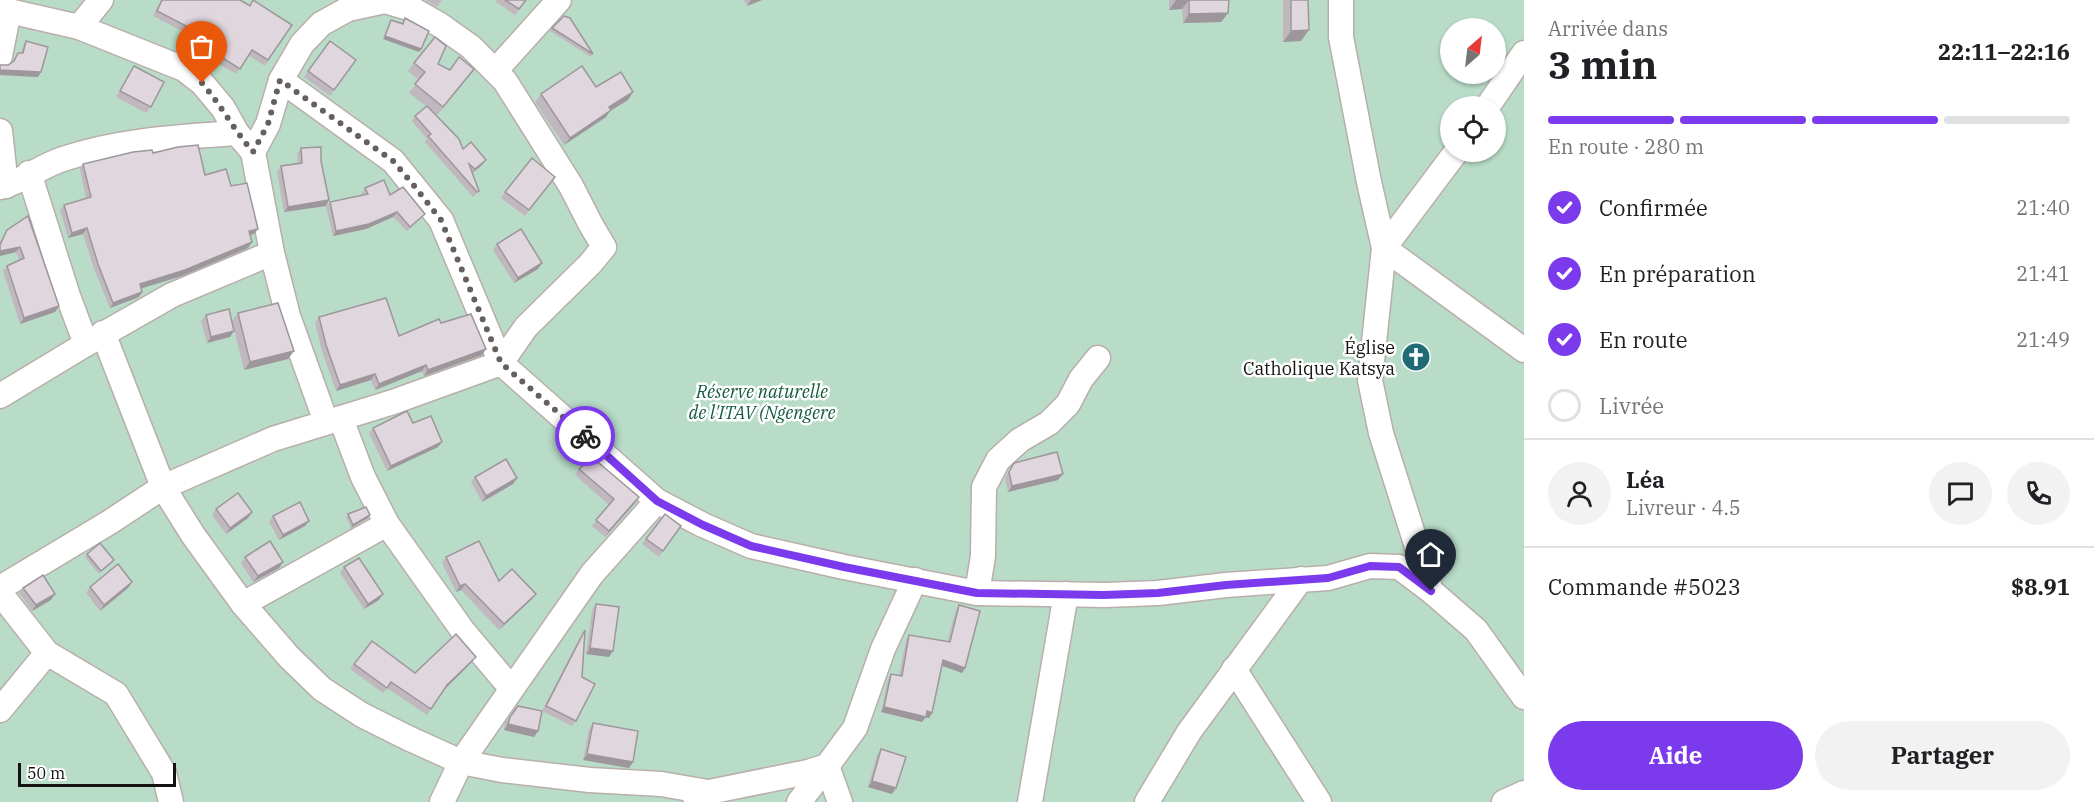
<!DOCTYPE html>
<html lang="fr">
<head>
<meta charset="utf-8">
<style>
  body { margin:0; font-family:"IBM Plex Serif",serif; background:#f2f2f2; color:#202124; height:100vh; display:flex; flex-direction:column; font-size:22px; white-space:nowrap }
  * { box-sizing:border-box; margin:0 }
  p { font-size:20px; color:#757577 }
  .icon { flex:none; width:33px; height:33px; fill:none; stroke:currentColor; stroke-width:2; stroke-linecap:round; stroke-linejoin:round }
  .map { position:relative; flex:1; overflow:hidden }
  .side { display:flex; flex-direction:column; background:#fff; width:570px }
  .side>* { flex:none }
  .needle { width:39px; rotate:28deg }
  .controls { position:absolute; left:1440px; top:18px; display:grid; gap:12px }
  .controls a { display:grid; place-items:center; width:66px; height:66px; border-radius:50%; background:#fff; box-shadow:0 2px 4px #0004; font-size:30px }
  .scale { position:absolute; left:18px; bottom:15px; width:158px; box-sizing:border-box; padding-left:6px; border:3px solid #161211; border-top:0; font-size:16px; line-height:21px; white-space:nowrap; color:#161211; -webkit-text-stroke:4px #fff; paint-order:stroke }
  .pin { position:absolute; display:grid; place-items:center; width:51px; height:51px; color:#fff; margin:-62px -26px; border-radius:50% 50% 50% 0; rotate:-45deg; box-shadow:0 0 6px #0007 }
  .pin .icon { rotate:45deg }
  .courier { position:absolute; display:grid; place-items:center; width:60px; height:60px; margin:-30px; border:4px solid #7c3aed; border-radius:50%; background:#fff; color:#222; box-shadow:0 2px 8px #0007 }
  .overview em { font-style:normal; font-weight:700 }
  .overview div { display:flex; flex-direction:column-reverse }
  .overview { display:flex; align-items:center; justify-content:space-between; height:102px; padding:0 24px }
  h1 { font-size:39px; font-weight:700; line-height:45px }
  .bar { display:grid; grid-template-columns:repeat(4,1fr); gap:9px 6px; align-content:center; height:72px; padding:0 24px }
  .bar i { height:8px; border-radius:4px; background:#e0e0e0 }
  .bar .on { background:#7c3aed }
  .bar p { grid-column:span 4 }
  .line { display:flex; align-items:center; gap:15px; padding:0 24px; border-top:2px solid #e0e0e0 }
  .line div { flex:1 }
  .round { display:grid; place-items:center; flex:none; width:63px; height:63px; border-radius:32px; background:#f2f2f2 }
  ol { padding:0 24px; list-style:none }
  li { display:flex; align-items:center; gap:18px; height:66px }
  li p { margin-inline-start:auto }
  li .icon { padding:6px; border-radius:50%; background:#7c3aed; color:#fff; stroke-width:4 }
  li:last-child { color:#757577 }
  li i { width:33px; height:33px; border:3px solid #e0e0e0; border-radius:50% }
  .primary-button { display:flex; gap:12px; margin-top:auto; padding:12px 24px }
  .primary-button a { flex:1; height:69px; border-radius:36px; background:#7c3aed; color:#fff; font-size:24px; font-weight:700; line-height:69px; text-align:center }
  .primary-button a+a { background:#f2f2f2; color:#202124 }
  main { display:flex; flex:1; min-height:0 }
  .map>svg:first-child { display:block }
  .green { fill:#b8dcc8; fill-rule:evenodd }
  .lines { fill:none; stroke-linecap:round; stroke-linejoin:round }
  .minor-casing { stroke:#b9aea9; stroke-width:27 }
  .minor { stroke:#fff; stroke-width:24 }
  .wall { fill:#c1b8bf }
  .shaded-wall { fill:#9d969b }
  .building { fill:#e0d6de; stroke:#9d969b; stroke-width:1.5 }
  .done { stroke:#665f5d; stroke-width:6; stroke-dasharray:0 10.8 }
  .route { stroke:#7c3aed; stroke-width:8 }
  .labels { text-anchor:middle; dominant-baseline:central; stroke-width:5; stroke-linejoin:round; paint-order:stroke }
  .poi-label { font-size:18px; fill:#161211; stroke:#fff; text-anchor:end }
  .park-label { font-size:18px; font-style:italic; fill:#135b3e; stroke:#fff }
</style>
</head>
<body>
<main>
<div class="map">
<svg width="1524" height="802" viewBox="0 0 1524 802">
  <rect width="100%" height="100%" fill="#fbefe9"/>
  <path class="green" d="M0,0H1524V802H0ZM1450,28H1496V74H1450ZM1450,106H1496V152H1450Z"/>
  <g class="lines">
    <g class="minor-casing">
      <g id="minor">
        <path d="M1341,0V37L1369,182L1384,248L1370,380L1381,433L1431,591"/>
        <path d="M0,9L79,27L184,69L202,83L223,108L237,133L253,152"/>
        <path d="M79,27L101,0"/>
        <path d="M0,56L9,11"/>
        <path d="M495,71L559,0"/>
        <path d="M281,80L393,161L441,220L501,363L657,501L703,525L751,546L844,567L977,593L1105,595L1158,593L1226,585L1328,578L1370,566L1399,567L1431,591L1476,630L1524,697"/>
        <path d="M1488,106L1524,53"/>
        <path d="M0,131L6,186"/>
        <path d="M29,173L68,296L86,344L172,295L272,253"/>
        <path d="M0,187C22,182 41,166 63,159C119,140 179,137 237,133"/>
        <path d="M1384,248L1524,350"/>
        <path d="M1384,248L1456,152"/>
        <path d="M103,333L163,487L193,535L243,604L289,657L322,689L362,715L408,738L461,762L502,770L590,780L661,784L708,792"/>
        <path d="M0,396L86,344"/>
        <path d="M341,419L363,477L387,524L463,631L511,688"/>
        <path d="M0,588L110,522L163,487L273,439L393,402L501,363L526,327L590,264L604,247L591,225L571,186L505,81L471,47L440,25L412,9L385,1L348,9L321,24L302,44L281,80L268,124L253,152L272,253L288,316L326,422"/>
        <path d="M0,593L47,653L116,694L164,773L171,802"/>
        <path d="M977,593L983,556L984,487L998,460L1020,440L1049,423L1068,404L1081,379L1098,358"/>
        <path d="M243,604L387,524"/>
        <path d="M1234,669L1319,802"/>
        <path d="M0,710L47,653"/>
        <path d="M827,766L840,802"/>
        <path d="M694,795L808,772L827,766L855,728L883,649L915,580"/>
        <path d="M442,802L461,762L592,574L657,501"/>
        <path d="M799,802L827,766"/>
        <path d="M1030,802L1066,594"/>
        <path d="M1147,802L1189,732L1301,579"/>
        <path d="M1504,802L1524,793"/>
      </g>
    </g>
    <use href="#minor" class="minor"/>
  </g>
  <g class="wall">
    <path d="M161,0H240L249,6L292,25L265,66L248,55L236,74L197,50L194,55L179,44L186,33L153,16Z"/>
    <path d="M425,0H442L437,7Z"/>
    <path d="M497,0H526L515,15L496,2Z"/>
    <path d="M744,0H762L747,6Z"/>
    <path d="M1169,0H1229L1228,13L1221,22L1183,23L1182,9L1169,10Z"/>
    <path d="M1283,0H1308L1301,41L1283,42Z"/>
    <path d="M552,28L593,54L591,57L550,31Z"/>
    <path d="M26,41L38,77L0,75V65H8L12,62L18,53H21L23,46Z"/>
    <path d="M330,41L356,60L330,96L304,77Z"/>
    <path d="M414,63L438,64L450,70L474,69L437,115L433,112L463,149L482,165L472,173L479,191L473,197L425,142L427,139L412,121L415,116L427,107L409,93L419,80L408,71Z"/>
    <path d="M134,66L151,107L146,113L116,97Z"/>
    <path d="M596,87L633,92L628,100L610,111L606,117L564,145L535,102L541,94Z"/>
    <path d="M301,148L321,161L329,200L326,206L284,212L277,172L281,166L298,163L297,154Z"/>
    <path d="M153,153L231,186L254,234L250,235L248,248L182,276L141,288L142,292L139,297L110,308L94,269L83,234L68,238L60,210L64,205L86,199L80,169L83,164Z"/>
    <path d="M551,182L525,216L501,198L505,192Z"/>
    <path d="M365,188L390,195L421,218L407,231L393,217L366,229L333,236L326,207L330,202L363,195L362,193Z"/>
    <path d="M28,216L59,306L55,312L20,324L3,271L7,266L19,260L16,252L0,256V242L7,230Z"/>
    <path d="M497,244L542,263L538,269L514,283L493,250Z"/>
    <path d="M238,313L288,359L244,370L232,321Z"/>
    <path d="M206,315L230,337L207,343L201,321Z"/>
    <path d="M319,317L399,336L441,323L482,355L424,376L422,371L375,390L371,380L336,391L322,351L315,323Z"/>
    <path d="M413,423L438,447L387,471L369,433L373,428Z"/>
    <path d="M1014,463L1063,474L1058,480L1008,492L1005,478Z"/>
    <path d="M579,469L635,503L605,537L592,526L609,505L575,475Z"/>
    <path d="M475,477L517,478L513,484L482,502L471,482Z"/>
    <path d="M216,509L252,512L248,518L226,534L212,515Z"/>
    <path d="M348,514L370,515L368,518L351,528L346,517Z"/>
    <path d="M665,514L681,526L659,557L642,544Z"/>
    <path d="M273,516L305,526L279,540L269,522Z"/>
    <path d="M87,554L114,560L112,563L99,574L85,557Z"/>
    <path d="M245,557L283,562L279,568L253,582L241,563Z"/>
    <path d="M446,557L499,581L532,599L499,630L461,590L456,592L442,563Z"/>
    <path d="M344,567L383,594L379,600L364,609L340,573Z"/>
    <path d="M132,582L128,588L100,611L86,593L90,587Z"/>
    <path d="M23,588L51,600L32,611L19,593Z"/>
    <path d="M596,604L609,657L586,654L592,610Z"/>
    <path d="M959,605L965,668L962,673L942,665L929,718L926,717L922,722L881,712L888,679L891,674L899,676L906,640L909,635L947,642L956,610Z"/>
    <path d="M585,630L576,721L572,726L542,711L581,635Z"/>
    <path d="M372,641L415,673L471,663L444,690L427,715L387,688L383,693L350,669Z"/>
    <path d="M518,706L538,731L534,737L504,730L505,723Z"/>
    <path d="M593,723L633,762L629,768L583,760L589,729Z"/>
    <path d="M881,749L896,788L892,794L868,787L877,755Z"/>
  </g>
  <g class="shaded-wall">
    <path d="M751,0H762L747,6Z"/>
    <path d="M1176,0H1189L1182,9L1169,10Z"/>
    <path d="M1228,13L1221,22L1183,23L1189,14Z"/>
    <path d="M1309,30L1301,41L1283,42L1291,31Z"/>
    <path d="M385,36L421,49L419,52L383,39Z"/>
    <path d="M474,69L468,77L437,115L443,107Z"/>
    <path d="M0,70L41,72L38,77L0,75Z"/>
    <path d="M633,92L628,100L610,111L606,117L564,145L570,138L609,107Z"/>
    <path d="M486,160L482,165L471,174L475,169Z"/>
    <path d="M329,200L326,206L284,212L288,207Z"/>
    <path d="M397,212L393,217L366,229L333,236L336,231Z"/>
    <path d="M87,228L83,234L68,238L72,233Z"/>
    <path d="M258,229L254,234L245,236L249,231Z"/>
    <path d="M252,242L248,248L182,276L136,290L140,284Z"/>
    <path d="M20,247L16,252L0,256V251Z"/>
    <path d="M542,263L538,269L514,283L518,278Z"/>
    <path d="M142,292L139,297L110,308L113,303Z"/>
    <path d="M59,306L55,312L20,324L24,318Z"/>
    <path d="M234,331L230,337L207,343L211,337Z"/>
    <path d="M486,349L482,355L424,376L428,370Z"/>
    <path d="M294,351L288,359L244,370L250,362Z"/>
    <path d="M426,365L422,371L375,390L379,384Z"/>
    <path d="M375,374L371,380L336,391L340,385Z"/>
    <path d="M442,442L438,447L387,471L391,466Z"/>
    <path d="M1063,474L1058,480L1008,492L1012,486Z"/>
    <path d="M517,478L513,484L482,502L486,496Z"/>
    <path d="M639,497L635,503L605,537L609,531Z"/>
    <path d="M252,512L248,518L226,534L230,528Z"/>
    <path d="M370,515L368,518L351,528L353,525Z"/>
    <path d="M309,521L305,526L279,540L283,535Z"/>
    <path d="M283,562L279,568L253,582L258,576Z"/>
    <path d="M132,582L128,588L100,611L104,605Z"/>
    <path d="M465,584L461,590L456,592L460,586Z"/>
    <path d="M55,594L51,600L32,611L36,605Z"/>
    <path d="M383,594L379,600L364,609L368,604Z"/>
    <path d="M536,594L532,599L499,630L504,624Z"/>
    <path d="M590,648L613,651L609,657L586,654Z"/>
    <path d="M476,657L471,663L443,691L447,685Z"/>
    <path d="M943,660L965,668L962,673L940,665Z"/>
    <path d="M884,707L926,717L922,722L881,712Z"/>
    <path d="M927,711L932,713L929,718L923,716Z"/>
    <path d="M508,724L538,731L534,737L504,730Z"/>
    <path d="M587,754L633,762L629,768L583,760Z"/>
    <path d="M872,781L896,788L892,794L868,787Z"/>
  </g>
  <g class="building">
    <path d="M162,0H240L250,6L253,0L292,25L268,60L252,50L240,69L201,44L198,49L182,39L190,28L157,11Z"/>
    <path d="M505,0H526L519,9Z"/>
    <path d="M1189,0H1229L1228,13L1189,14Z"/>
    <path d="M1291,0H1308L1309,30L1291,31Z"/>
    <path d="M564,16L570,18L593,54L552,28Z"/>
    <path d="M405,18L429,31L421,49L385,36L391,20L403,24Z"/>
    <path d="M435,37L446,46L438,64L450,70L459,57L474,69L443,107L415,84L425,72L414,63Z"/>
    <path d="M26,41L48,47L41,72L0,70V65H8L14,61L18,53H23Z"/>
    <path d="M330,41L356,60L334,90L308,71Z"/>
    <path d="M134,66L164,82L151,107L120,91Z"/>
    <path d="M582,66L596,87L621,72L633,92L609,107L611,110L570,138L541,94Z"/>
    <path d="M427,106L459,139L463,149L471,142L486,160L475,169L469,164L479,191L477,192L428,136L431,134L415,116Z"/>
    <path d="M198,145L205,175L226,169L231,186L247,183L258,229L249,231L252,242L185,270L140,284L142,292L113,303L98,264L87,228L72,233L64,205L91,197L83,164L133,152L152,150L153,153L178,147Z"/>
    <path d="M321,147V161L329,200L288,207L281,166L302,163L301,148Z"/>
    <path d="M532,158L555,177L529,210L505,192Z"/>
    <path d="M384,180L390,195L403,187L425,214L410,227L397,212L369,224L336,231L330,202L368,194L365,188Z"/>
    <path d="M28,216L59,306L24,318L7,266L24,258L20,247L0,251V245L7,230Z"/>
    <path d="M521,229L542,263L518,278L497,244Z"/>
    <path d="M386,298L399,336L439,319L441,323L471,314L486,349L428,370L426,365L379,384L375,374L340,385L326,345L319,317Z"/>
    <path d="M278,303L294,351L250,362L238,313Z"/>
    <path d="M229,309L234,331L211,337L206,315Z"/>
    <path d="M407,411L413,423L431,416L442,442L391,466L373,428Z"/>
    <path d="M1057,452L1063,474L1012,486L1009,472L1014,463Z"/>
    <path d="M593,458L639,497L609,531L596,520L614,499L579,469Z"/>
    <path d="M506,459L517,478L486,496L475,477Z"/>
    <path d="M238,493L252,512L230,528L216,509Z"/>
    <path d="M300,502L309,521L283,535L273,516Z"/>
    <path d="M366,507L370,515L353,525L348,514Z"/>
    <path d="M665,514L681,526L663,551L646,539Z"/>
    <path d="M270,541L283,562L258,576L245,557Z"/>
    <path d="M479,541L499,581L512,569L536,594L504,624L465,584L460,586L446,557Z"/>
    <path d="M100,543L114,560L101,571L87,554Z"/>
    <path d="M359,558L383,594L368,604L344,567Z"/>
    <path d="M118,564L132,582L104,605L90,587Z"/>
    <path d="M43,575L55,594L36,605L23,588Z"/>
    <path d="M596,604L619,607L613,651L590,648Z"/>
    <path d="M959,605L980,611L965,668L943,660L932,713L927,711L926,717L884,707L891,674L902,676L909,635L950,642Z"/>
    <path d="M585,630L582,677L595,684L576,721L546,706Z"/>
    <path d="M456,634L476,657L447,685L431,709L391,682L387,688L354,664L372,641L415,673Z"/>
    <path d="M518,706L542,711L538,731L508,724L510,717Z"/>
    <path d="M593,723L638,731L633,762L587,754Z"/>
    <path d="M881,749L906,757L896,788L872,781Z"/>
  </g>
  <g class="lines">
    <path class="done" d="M202,83C221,105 234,130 253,152L268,124L280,80L393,161L411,182L441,220L501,363L585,436"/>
    <path class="route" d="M585,436L657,501L703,525L751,546L844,567L977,593L1104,595L1158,593L1226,585L1328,578L1370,566L1399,567L1431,591"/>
  </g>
  <defs>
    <g id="church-disc" transform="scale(1.5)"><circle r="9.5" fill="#216b74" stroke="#fff"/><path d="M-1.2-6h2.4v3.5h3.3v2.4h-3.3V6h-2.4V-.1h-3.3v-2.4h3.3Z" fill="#fff"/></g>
  </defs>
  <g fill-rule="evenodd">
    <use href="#church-disc" x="1416" y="357"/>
  </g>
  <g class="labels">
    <g class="poi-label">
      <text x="1395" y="347">Église<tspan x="1395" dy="21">Catholique Katsya</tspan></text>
    </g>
    <g class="park-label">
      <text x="762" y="391">Réserve naturelle<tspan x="762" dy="21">de l'ITAV (Ngengere</tspan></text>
    </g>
  </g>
</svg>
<div class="controls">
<a><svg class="needle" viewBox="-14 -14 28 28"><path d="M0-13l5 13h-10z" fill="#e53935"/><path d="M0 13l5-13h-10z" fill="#757577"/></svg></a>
<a><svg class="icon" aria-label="locate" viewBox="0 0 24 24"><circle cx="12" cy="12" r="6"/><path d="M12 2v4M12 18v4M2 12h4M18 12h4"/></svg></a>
</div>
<div class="scale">50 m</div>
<div class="pin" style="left:202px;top:83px;background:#ea580c"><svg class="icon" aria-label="bag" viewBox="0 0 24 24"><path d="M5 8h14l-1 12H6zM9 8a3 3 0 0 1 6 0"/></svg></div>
<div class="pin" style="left:1431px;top:591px;background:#1f2937"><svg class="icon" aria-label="home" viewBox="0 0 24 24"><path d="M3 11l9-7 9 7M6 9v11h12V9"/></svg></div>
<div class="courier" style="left:585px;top:436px"><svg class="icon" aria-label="bike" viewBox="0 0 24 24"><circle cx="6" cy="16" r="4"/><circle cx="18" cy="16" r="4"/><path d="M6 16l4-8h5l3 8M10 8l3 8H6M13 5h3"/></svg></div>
</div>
<section class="side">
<div class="overview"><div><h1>3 min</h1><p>Arrivée dans</p></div><em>22:11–22:16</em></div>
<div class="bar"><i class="on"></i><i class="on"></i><i class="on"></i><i></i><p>En route · 280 m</p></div>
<ol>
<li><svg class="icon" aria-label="check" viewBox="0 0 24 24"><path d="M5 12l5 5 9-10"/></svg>Confirmée<p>21:40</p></li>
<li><svg class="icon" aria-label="check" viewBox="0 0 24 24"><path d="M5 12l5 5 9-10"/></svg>En préparation<p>21:41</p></li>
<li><svg class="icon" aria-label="check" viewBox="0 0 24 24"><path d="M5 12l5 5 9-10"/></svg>En route<p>21:49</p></li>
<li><i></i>Livrée</li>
</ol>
<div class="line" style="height:108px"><a class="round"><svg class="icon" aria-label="person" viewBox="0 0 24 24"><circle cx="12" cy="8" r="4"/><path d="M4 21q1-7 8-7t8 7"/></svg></a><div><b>Léa</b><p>Livreur · 4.5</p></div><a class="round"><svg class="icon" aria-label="chat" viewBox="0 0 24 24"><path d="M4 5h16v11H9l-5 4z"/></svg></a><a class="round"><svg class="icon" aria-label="phone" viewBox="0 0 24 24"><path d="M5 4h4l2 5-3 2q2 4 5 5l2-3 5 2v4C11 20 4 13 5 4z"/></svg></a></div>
<div class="line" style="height:78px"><div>Commande #5023</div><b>$8.91</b></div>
<div class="primary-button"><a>Aide</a><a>Partager</a></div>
</section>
</main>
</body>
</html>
